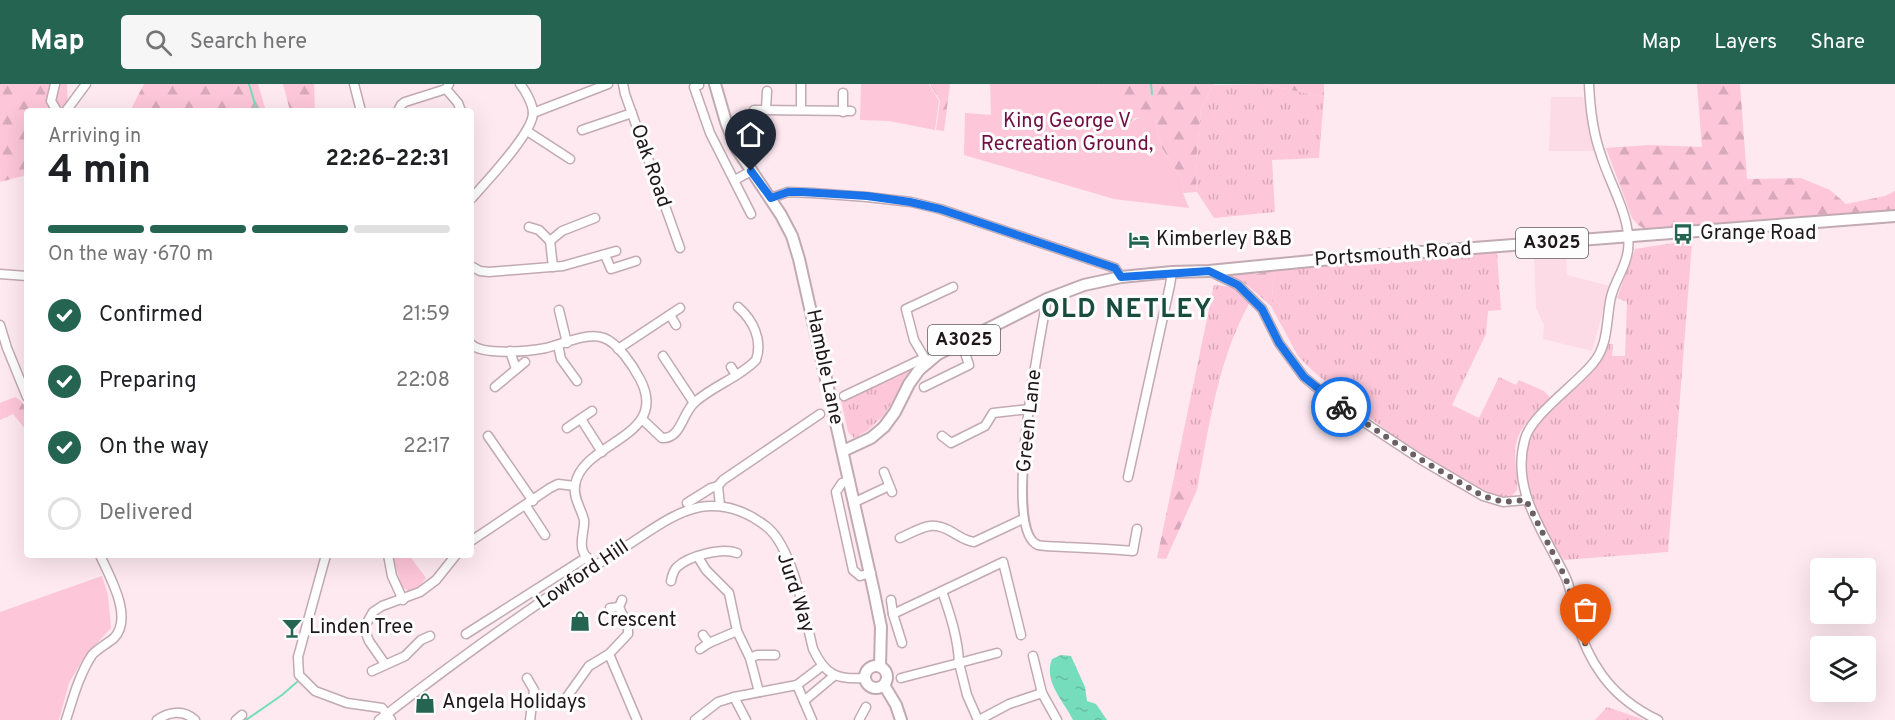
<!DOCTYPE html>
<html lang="en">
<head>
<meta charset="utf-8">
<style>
  body { margin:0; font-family:Overpass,sans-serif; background:#f6f6f6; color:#202124; height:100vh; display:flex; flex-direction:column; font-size:22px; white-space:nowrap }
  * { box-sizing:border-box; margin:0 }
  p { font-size:20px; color:#757577 }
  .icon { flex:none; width:33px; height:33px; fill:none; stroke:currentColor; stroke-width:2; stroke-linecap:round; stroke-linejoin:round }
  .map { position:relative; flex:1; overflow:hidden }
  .details { position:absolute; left:24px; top:24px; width:450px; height:450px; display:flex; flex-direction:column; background:#fff; border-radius:6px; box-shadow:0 6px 24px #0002 }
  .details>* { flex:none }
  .fabs { position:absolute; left:1810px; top:474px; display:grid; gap:12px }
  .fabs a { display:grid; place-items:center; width:66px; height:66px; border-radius:6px; background:#fff; box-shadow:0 6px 24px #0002; font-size:30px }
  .pin { position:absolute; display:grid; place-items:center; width:51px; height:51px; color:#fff; margin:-62px -26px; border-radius:50% 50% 50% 0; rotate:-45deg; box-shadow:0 0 6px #0007 }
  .pin .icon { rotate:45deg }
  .courier { position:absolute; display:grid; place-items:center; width:60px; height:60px; margin:-30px; border:4px solid #1a73e8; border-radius:50%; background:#fff; color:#222; box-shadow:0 2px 8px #0007 }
  .summary em { font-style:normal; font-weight:700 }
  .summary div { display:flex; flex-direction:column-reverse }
  .summary { display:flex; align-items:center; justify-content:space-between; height:102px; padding:0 24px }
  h1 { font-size:39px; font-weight:700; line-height:45px }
  .bar { display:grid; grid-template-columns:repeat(4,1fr); gap:9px 6px; align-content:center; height:72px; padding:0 24px }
  .bar i { height:8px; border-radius:4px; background:#e0e0e0 }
  .bar .on { background:#256451 }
  .bar p { grid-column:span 4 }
  ol { padding:0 24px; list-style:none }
  li { display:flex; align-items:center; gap:18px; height:66px }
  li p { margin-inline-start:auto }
  li .icon { padding:6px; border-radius:50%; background:#256451; color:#fff; stroke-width:4 }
  li:last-child { color:#757577 }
  li i { width:33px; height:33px; border:3px solid #e0e0e0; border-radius:50% }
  header { display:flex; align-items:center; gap:36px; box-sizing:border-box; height:84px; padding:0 30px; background:#256451; color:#fff }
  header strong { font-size:28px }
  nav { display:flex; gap:33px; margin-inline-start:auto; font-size:21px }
  .search { width:420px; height:54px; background:#f6f6f6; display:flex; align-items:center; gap:15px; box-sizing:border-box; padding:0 21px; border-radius:6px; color:#757577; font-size:22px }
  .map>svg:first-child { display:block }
  .built { fill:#fcdae6 }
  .grass { fill:url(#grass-tufts) }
  .forest { fill:url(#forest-firs) }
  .green { fill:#fdc6d9 }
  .water { fill:url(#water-ripples) }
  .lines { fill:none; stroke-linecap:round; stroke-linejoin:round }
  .stream { stroke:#75ddbb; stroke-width:2 }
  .minor-casing { stroke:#c2aab2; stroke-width:11 }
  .major-casing { stroke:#c2aab2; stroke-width:14 }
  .minor { stroke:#fff; stroke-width:8 }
  .major { stroke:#fff; stroke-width:10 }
  .done { stroke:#6d6065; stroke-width:6; stroke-dasharray:0 10.8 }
  .route { stroke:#1a73e8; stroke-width:8 }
  .labels { text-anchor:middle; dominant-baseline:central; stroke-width:6; stroke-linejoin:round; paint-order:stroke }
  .shield { fill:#fdfdfd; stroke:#625c5e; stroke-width:1.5 }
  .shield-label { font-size:18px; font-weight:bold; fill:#1f171a }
  .park-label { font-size:20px; fill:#720d42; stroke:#fdfdfd }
  .street-label { font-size:20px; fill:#1f171a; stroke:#fdfdfd }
  .poi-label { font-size:20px; fill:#1f171a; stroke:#fdfdfd; text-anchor:start }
  .district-label { font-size:26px; font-weight:bold; letter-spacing:1.5px; fill:#1a4c3d; stroke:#fdfdfd }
</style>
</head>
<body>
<header>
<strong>Map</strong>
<div class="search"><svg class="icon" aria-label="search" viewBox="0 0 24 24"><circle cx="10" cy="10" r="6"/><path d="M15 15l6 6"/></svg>Search here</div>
<nav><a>Map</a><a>Layers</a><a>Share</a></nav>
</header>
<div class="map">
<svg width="1895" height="636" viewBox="0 0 1895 636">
  <defs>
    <pattern id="grass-tufts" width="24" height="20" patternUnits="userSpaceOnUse" patternTransform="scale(1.5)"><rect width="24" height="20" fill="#fdc6d9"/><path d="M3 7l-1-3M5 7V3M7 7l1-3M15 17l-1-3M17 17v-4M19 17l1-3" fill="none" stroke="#d8a9ba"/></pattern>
    <pattern id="forest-firs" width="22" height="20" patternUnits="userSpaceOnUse" patternTransform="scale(1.5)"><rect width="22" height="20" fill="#fdc6d9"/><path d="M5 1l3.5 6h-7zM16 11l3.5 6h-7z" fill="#d8a9ba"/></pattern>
    <pattern id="water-ripples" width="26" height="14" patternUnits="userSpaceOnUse" patternTransform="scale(1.5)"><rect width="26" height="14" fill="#75ddbb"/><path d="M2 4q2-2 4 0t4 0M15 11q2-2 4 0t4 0" fill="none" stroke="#65bda0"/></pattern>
  </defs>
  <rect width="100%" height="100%" fill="#fee9f0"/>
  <g class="built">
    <path d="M1551,13H1583L1595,67H1549Z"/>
    <path d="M1566,165L1567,191L1610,202L1592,267L1543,255L1544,241L1536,224L1534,167Z"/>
  </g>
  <g class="grass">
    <path d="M1263,0L1324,13L1319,74L1272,76L1275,128L1214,134L1197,108L1195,88L1201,25L1213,1Z"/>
    <path d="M1686,157L1692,159L1668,468L1564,476C1542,443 1515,397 1529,356C1534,341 1551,328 1562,317C1580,299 1598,284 1607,260H1613L1612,272H1625L1627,218L1617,214L1635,165Z"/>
    <path d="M1497,168L1501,226L1488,227L1486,250L1452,321L1479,334L1499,293L1516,301L1519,296L1544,307L1552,316C1532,333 1514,344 1515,373C1516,384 1518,395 1517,406L1512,412L1504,413L1484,409L1403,359L1348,317L1313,287L1298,272L1271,222L1275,185Z"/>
    <path d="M1214,201L1233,203L1250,218C1218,275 1209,342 1197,406L1173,398Z"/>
    <path d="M913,282L885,330L867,347L854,354L848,348L841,317L898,293Z"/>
    <path d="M1607,623L1642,635L1644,636H1595Z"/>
  </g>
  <g class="forest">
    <path d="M0,0H67L68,27H27V91L0,98Z"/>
    <path d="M144,0H258L266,27H130Z"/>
    <path d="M283,0H314L315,27H290Z"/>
    <path d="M930,0H950L944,47L936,46L940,17Z"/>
    <path d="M1098,0H1216L1213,1L1201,25L1195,88L1197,108L1183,109L1181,94L1162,64L1154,32L1135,34L1128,40L1116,32L1099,5Z"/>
    <path d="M1263,0H1324V13Z"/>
    <path d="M1697,0H1740L1747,95L1801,94L1830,106L1846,120L1885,112L1895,107V126L1702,140L1655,146L1645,145L1638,141L1632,134L1606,64L1649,61L1702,63Z"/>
    <path d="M1275,185L1271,222L1246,200L1228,193V190H1257Z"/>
    <path d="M15,313C28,319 29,334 26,346L13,330L0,336V319Z"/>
    <path d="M1173,398L1197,406L1166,475L1157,474Z"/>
  </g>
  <g class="green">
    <path d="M861,0H929L939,17L935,46L889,37L860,36Z"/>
    <path d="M990,0H1098L1099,5L1120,12L1116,32L1127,40L1144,31L1154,32L1162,64L1181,94L1183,109L1189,124L1114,115L964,71L965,29L991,31Z"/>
    <path d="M392,471H409L426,494L418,504L410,508L402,503Z"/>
    <path d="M102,492L108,511L111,544L85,572L69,599L59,636H0V528Z"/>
  </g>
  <path class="water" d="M1061,571L1071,572L1085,603L1087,617L1096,620L1107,636H1073C1064,617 1043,598 1052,575Z"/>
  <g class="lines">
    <g class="stream">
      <path d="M249,0L257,27"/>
      <path d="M1151,0L1152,10"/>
      <path d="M246,636L282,611L297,598"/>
    </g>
    <g class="minor-casing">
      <g id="minor">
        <path d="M55,0L51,17L57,27"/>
        <path d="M354,0L361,27"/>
        <path d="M623,0L625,10L680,164"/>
        <path d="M1589,0C1590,24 1593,49 1601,71C1610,101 1632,134 1628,166C1626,184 1615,196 1611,213C1606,234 1609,260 1594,278C1578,299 1531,331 1525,355C1510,407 1545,449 1566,494C1572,508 1574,523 1577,538C1582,556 1591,576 1602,591C1617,612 1635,625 1658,636"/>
        <path d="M699,1L694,3L710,49L751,130"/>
        <path d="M446,5L458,19L461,27"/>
        <path d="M766,25L767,7"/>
        <path d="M754,26L851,27"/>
        <path d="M801,26V0"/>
        <path d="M66,27L86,0"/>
        <path d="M398,27L401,21L405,18L446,5L449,0"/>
        <path d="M843,28V9"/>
        <path d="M533,29L608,0"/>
        <path d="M582,46L632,29"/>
        <path d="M527,47L570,75"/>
        <path d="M735,96L751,87"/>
        <path d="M771,114L788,108L813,109L867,113L911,118L940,125L1115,184L1121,193"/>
        <path d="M471,115C485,99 533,49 533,29C533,20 525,6 520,0"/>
        <path d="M529,143L539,146L550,157"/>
        <path d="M605,171L611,185L636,177"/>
        <path d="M471,182L480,187L489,188L563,182L616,167"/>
        <path d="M553,183L550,157L562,147L595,134"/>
        <path d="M1209,187L1238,201L1262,225L1279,259L1304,293L1335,319L1420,375L1483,412L1503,418L1526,416"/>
        <path d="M0,190L27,192"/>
        <path d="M1047,215C1041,249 1001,447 1038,461C1045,463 1057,462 1065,463C1088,464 1111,465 1133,467L1137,445"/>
        <path d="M559,226L567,259"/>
        <path d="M670,231L676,241"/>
        <path d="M0,241L7,264L27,313"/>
        <path d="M471,260C482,272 531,267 546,264C563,260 587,248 604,254C618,259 633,282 640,295C671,354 582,357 575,401C573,414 581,424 584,436C585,446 579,458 583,467C585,473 590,478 593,483"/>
        <path d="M558,261L561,275L577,297"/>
        <path d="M618,265L680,224"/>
        <path d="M510,267L516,285"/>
        <path d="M663,272L694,319"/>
        <path d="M927,278L914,256L906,225L953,203"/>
        <path d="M731,283L736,291"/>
        <path d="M495,303L525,278"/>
        <path d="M924,303L969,281L961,257"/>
        <path d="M844,312L924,274"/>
        <path d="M581,335L602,368"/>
        <path d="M642,335L662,354C681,355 682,330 694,319C712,302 739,294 756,276C763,256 753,236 738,223"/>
        <path d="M567,344L592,327"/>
        <path d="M488,352L533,417"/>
        <path d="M942,352L951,359L985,342L993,329L1029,325"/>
        <path d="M884,388L892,408"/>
        <path d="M1128,393L1170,201L1172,188"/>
        <path d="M850,397L842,399L836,408L853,486L860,492L871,489"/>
        <path d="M855,418L889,402"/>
        <path d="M687,419L711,404L718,402"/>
        <path d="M526,422L545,451"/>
        <path d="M720,422L718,402L723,396L820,330"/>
        <path d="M900,454C921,445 930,435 952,448C959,452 965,457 974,458L1023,435"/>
        <path d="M471,457L550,404L558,400L575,402"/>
        <path d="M326,471L298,573L299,591L315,607L347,619L382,624L391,636"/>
        <path d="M388,471L392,492L403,516"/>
        <path d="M698,473L706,486L729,509L737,547L750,574L759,608"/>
        <path d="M671,497C672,492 673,487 677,483C689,472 722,463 737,469"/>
        <path d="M942,507L1003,478L1021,551"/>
        <path d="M891,516L893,530"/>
        <path d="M610,524L619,523"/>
        <path d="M466,550L587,473"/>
        <path d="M703,551L709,559"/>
        <path d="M902,559L893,530L942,507C950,530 958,554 959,579L997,569"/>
        <path d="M700,565L709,559L737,547"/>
        <path d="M609,570L637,636"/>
        <path d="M1033,572L1042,609L1057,636"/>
        <path d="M750,574L757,571H775"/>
        <path d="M385,580L369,557L364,544L373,528L382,522L420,508L436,496L456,471"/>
        <path d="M372,587L405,572L421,556L430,552"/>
        <path d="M527,594L534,606L530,636"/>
        <path d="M901,594L959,579L967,611L978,636"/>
        <path d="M797,601L812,636"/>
        <path d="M734,613L746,636"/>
        <path d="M564,617L589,582L609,570L628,550V542L619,523L622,516"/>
        <path d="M804,617L835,591"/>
        <path d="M66,636C73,614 79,591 92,571C98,564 107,560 114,554C134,533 109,492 100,471"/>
        <path d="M157,636C168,628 183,625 195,636"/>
        <path d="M236,636L242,631"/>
        <path d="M379,636C458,575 544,513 628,461C650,447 674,428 700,423C725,419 748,428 767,443C793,464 805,533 813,565C825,591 837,596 865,594"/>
        <path d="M695,636L718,618L734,613L797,601L822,582"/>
        <path d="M859,636L866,623"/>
        <path d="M979,636L1009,620L1042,609"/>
      </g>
    </g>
    <g class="major-casing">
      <g id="major">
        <path d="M715,0L726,38L737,65L781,131L792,152L799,175L874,508L881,543L880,582"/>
        <path d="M843,367L871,354L884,343L895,328L909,300L919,286L938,270L1047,215L1084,201L1121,193L1172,188L1209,187L1342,174L1895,132"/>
        <circle cx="876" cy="593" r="11"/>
        <path d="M884,601L896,621L901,636"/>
      </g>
    </g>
    <use href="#minor" class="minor"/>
    <use href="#major" class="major"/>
  </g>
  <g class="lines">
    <path class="done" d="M1341,323L1420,375L1483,412L1503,418L1526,416L1566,495L1586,562"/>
    <path class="route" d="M751,87L771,114L788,108H802L867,112L910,118L940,125L1115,184L1121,193L1209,187L1238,201L1262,225L1279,259L1304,293L1341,323"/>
  </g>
  <defs>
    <g id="bus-bare" transform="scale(1.62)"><path d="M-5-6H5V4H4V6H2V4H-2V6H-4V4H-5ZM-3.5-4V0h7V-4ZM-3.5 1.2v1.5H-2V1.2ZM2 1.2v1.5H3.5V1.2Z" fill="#256451" stroke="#fdfdfd" stroke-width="2.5" paint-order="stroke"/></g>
    <g id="hotel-bare" transform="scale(1.62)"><path d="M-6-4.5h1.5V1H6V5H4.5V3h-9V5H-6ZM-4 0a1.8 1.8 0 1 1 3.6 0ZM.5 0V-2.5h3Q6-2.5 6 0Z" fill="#256451" stroke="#fdfdfd" stroke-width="2.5" paint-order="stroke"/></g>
    <g id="shop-bare" transform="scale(1.62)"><path d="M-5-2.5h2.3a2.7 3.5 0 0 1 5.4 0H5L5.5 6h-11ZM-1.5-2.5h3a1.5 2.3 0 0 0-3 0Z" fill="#256451" stroke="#fdfdfd" stroke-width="2.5" paint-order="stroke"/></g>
    <g id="bar-bare" transform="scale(1.62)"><path d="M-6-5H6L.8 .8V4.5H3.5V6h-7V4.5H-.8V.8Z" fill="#256451" stroke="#fdfdfd" stroke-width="2.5" paint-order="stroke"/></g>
  </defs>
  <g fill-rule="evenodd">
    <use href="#bus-bare" x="1683" y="150"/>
    <use href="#hotel-bare" x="1139" y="156"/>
    <use href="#shop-bare" x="580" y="537"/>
    <use href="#bar-bare" x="292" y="544"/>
    <use href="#shop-bare" x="425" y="619"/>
  </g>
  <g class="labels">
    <g class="shield">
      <rect x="1516" y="144" width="72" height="30" rx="4.5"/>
      <rect x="928" y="241" width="72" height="30" rx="4.5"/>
    </g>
    <g class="shield-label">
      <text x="1552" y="159">A3025</text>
      <text x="964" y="256">A3025</text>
    </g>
    <g class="park-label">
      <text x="1067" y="38">King George V<tspan x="1067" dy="23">Recreation Ground,</tspan></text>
    </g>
    <g class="street-label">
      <text transform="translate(650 82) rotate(71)">Oak Road</text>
      <text transform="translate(1393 171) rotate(-4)">Portsmouth Road</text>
      <text transform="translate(824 283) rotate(78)">Hamble Lane</text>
      <text transform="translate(1030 337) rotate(-84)">Green Lane</text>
      <text transform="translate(583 491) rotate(-34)">Lowford Hill</text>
      <text transform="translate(795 509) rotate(72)">Jurd Way</text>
    </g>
    <g class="poi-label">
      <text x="1700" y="150">Grange Road</text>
      <text x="1156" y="156">Kimberley B&amp;B</text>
      <text x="597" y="537">Crescent</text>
      <text x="309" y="544">Linden Tree</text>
      <text x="442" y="619">Angela Holidays</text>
    </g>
    <g class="district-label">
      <text x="1127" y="226">OLD NETLEY</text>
    </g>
  </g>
</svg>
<div class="fabs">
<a><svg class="icon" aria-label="locate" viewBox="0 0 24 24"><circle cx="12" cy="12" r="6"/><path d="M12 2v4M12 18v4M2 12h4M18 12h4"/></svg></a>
<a><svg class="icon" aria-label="layers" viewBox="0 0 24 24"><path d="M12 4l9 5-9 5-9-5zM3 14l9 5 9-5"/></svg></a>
</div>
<div class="pin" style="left:1586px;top:562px;background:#ea580c"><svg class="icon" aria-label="bag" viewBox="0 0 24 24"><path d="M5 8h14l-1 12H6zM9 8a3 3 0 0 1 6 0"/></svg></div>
<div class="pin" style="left:751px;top:87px;background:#1f2937"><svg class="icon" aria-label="home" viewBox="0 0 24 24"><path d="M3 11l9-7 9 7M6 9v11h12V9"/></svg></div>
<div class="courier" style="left:1341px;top:323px"><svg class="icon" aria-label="bike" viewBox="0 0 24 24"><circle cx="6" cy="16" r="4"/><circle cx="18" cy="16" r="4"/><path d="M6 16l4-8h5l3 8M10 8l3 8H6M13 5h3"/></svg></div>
<section class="details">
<div class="summary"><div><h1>4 min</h1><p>Arriving in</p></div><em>22:26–22:31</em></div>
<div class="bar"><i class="on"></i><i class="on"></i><i class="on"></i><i></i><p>On the way · 670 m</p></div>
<ol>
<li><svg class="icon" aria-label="check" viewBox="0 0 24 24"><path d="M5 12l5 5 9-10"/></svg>Confirmed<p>21:59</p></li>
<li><svg class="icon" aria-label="check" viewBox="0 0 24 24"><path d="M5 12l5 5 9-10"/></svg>Preparing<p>22:08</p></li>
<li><svg class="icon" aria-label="check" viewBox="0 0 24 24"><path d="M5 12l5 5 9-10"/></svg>On the way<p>22:17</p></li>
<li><i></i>Delivered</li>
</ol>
</section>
</div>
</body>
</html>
